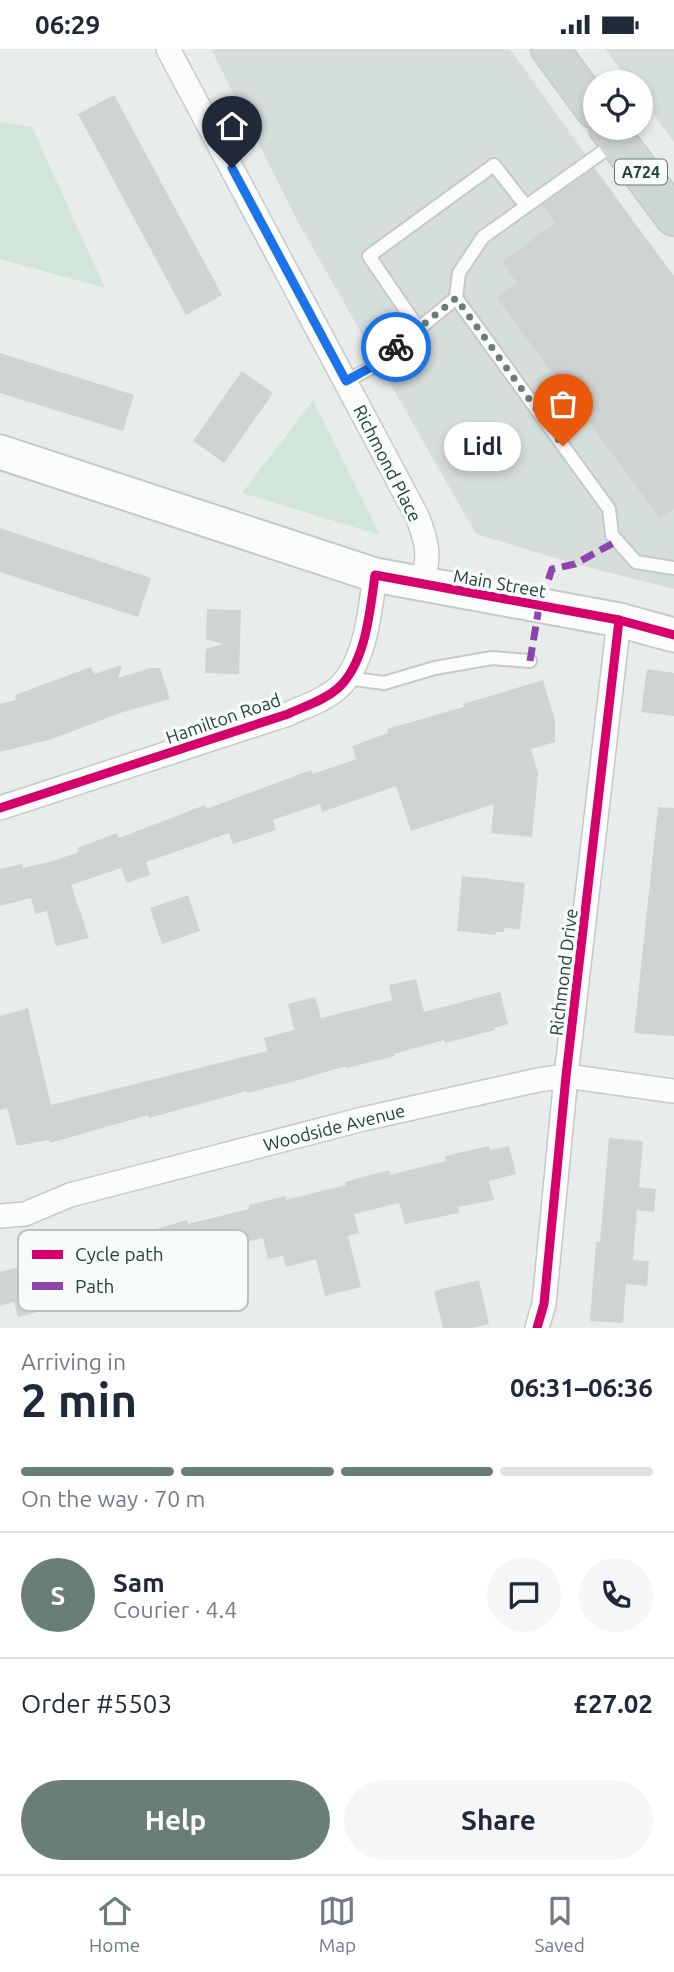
<!DOCTYPE html>
<html lang="en">
<head>
<meta charset="utf-8">
<style>
  body { margin:0; font-family:Ubuntu,sans-serif; background:#f6f6f7; color:#1f2937; height:100vh; display:flex; flex-direction:column; font-size:26px; white-space:nowrap }
  * { box-sizing:border-box; margin:0 }
  p { font-size:23px; color:#747a83 }
  .icon { flex:none; width:38px; height:38px; fill:none; stroke:currentColor; stroke-width:2; stroke-linecap:round; stroke-linejoin:round }
  .map { position:relative; height:1279px; overflow:hidden }
  .panel { display:flex; flex-direction:column; background:#fff; flex:1 }
  .panel>* { flex:none }
  .controls { position:absolute; left:583px; top:21px; display:grid; gap:14px }
  .controls a { display:grid; place-items:center; width:70px; height:70px; border-radius:50%; background:#fff; box-shadow:0 4px 10px #0003; font-size:35px }
  .pin { position:absolute; display:grid; place-items:center; width:60px; height:60px; color:#fff; margin:-72px -30px; border-radius:50% 50% 50% 0; rotate:-45deg; box-shadow:0 0 7px #0007 }
  .pin .icon { rotate:45deg }
  .courier { position:absolute; display:grid; place-items:center; width:70px; height:70px; margin:-35px; border:5px solid #1a73e8; border-radius:50%; background:#fff; color:#222; box-shadow:0 2px 9px #0007 }
  .bubble { position:absolute; height:49px; border-radius:24px; background:#fff; box-shadow:0 4px 10px #0003; font-size:23px; font-weight:600; line-height:49px; text-align:center }
  .overview em { font-style:normal; font-weight:600 }
  .overview div { display:flex; flex-direction:column-reverse }
  .overview { display:flex; align-items:center; justify-content:space-between; height:119px; padding:0 21px }
  h1 { font-size:46px; font-weight:600; line-height:52px }
  .bar { display:grid; grid-template-columns:repeat(4,1fr); gap:10px 7px; align-content:center; height:84px; padding:0 21px }
  .bar i { height:9px; border-radius:5px; background:#e0e1e3 }
  .bar .active { background:#697e78 }
  .bar p { grid-column:span 4 }
  .line { display:flex; align-items:center; gap:18px; padding:0 21px; border-top:2px solid #e0e1e3 }
  .line div { flex:1 }
  .round { display:grid; place-items:center; flex:none; width:74px; height:74px; border-radius:37px; background:#f6f6f7 }
  .action { display:flex; gap:14px; margin-top:auto; padding:14px 21px }
  .action a { flex:1; height:80px; border-radius:42px; background:#697e78; color:#fff; font-size:28px; font-weight:600; line-height:80px; text-align:center }
  .action a+a { background:#f6f6f7; color:#1f2937 }
  .status { display:flex; justify-content:space-between; align-items:center; height:49px; padding:0 35px; background:#fff; direction:ltr }
  .status svg { height:19px; fill:currentColor }
  .tabs { display:flex; justify-content:space-around; align-items:center; height:98px; border-top:2px solid #e0e1e3; background:#fff; font-size:19px; color:#747a83 }
  .tabs a { display:grid; justify-items:center; gap:4px }
  .tabs .active { color:#697e78 }
  .map>svg:first-child { display:block }
  .built { fill:#d6dedb }
  .green { fill:#d1e6d8 }
  .building { fill:#cfd4d2 }
  .lines { fill:none; stroke-linecap:round; stroke-linejoin:round }
  .service-casing { stroke:#c5cac8; stroke-width:16 }
  .minor-casing { stroke:#c5cac8; stroke-width:26 }
  .secondary-casing { stroke:#c3cbc8; stroke-width:37 }
  .primary-casing { stroke:#c3ccc9; stroke-width:40 }
  .service { stroke:#fcfcfc; stroke-width:12 }
  .minor { stroke:#fcfcfc; stroke-width:23 }
  .secondary { stroke:#fcfcfc; stroke-width:33 }
  .primary { stroke:#cfd7d5; stroke-width:37 }
  .quiet { stroke:#8e44ad; stroke-width:7; stroke-dasharray:14 7; stroke-linecap:butt }
  .cycleway-casing { stroke:#f7fbf9; stroke-width:13 }
  .cycleway { stroke:#d6006c; stroke-width:9 }
  .done { stroke:#697e78; stroke-width:7; stroke-dasharray:0 12.6 }
  .route { stroke:#1a73e8; stroke-width:9 }
  .labels { text-anchor:middle; dominant-baseline:central; stroke-width:7; stroke-linejoin:round; paint-order:stroke }
  .shield { fill:#f7fbf9; stroke:#637a73; stroke-width:2 }
  .shield-label { font-size:16px; font-weight:bold; fill:#24423a }
  .street-label { font-size:18px; fill:#24423a; stroke:#f7fbf9 }
  .key { fill:#f7fbf9; stroke:#b8c4c0; stroke-width:2 }
  .key-label { font-size:19px; fill:#24423a }
</style>
</head>
<body>
<div class="status"><b>06:29</b><svg viewBox="0 0 49 12"><path d="M0 12V9h3v3zM5 12V6h3v6zM10 12V3h3v9zM15 12V0h3v12zM26 1h20v11H26zM47 4h2v5h-2z"/></svg></div>
<div class="map">
<svg width="674" height="1279" viewBox="0 0 674 1279">
  <rect width="100%" height="100%" fill="#e8edeb"/>
  <g class="built">
    <path d="M211,0H510L674,229V540L575,515L476,485L299,175Z"/>
    <path d="M605,0H674V93L641,48L640,33H630Z"/>
  </g>
  <g class="green">
    <path d="M0,73L32,78L105,239L0,210Z"/>
    <path d="M313,351L380,486L242,444Z"/>
  </g>
  <g class="building">
    <path d="M114,46L222,246L186,266L78,65Z"/>
    <path d="M594,119L674,227V460L660,470L497,249L517,234L502,213L555,174L542,156Z"/>
    <path d="M0,304L134,346L123,382L0,344Z"/>
    <path d="M242,322L273,344L224,414L193,392Z"/>
    <path d="M0,479L151,529L138,568L0,523Z"/>
    <path d="M207,560L241,561L239,625L205,624L206,600L223,595L206,590Z"/>
    <path d="M122,616L118,629L150,619H160L170,650L120,664L52,690L0,703V655L16,651L15,646L91,618L94,625Z"/>
    <path d="M647,620L674,624V667L641,663Z"/>
    <path d="M543,631L555,672V693L531,700L538,725L532,788L491,784L494,755L411,782L396,737L322,763L320,755L273,771L276,781L233,795L229,784L146,813L150,826L127,834L121,819L71,836L89,889L56,897L47,862L35,865L31,849L0,857V820L22,815L23,819L53,812L79,803L77,799L117,784L119,789L205,756L206,760L311,721L313,725L356,710L352,697L388,684L387,680L464,658L463,655Z"/>
    <path d="M658,758L674,759V987L634,984Z"/>
    <path d="M462,827L525,834L520,880L504,879V883H496V886L457,882Z"/>
    <path d="M188,846L200,882L162,895L150,859Z"/>
    <path d="M416,930L424,963L500,943L508,975L494,979L495,981L445,994L444,991L394,1005L395,1007L347,1019L346,1017L295,1032L247,1044V1042L149,1069L148,1066L50,1094L49,1091L17,1097L7,1059L0,1061V967L28,959L51,1056L267,1002L264,989L294,981L288,955L315,948L321,969L392,951L389,936Z"/>
    <path d="M609,1089L643,1092L639,1138L656,1140L654,1163L637,1161L633,1211L649,1212L647,1237L626,1235L623,1274L590,1272L596,1193H600Z"/>
    <path d="M489,1097L490,1101L509,1097L516,1125L489,1132L494,1151L458,1158L459,1164L405,1175L399,1154L354,1165L359,1184L348,1187L361,1238L325,1247L316,1210L286,1218L283,1207L268,1210L263,1189L119,1225L123,1241L18,1268L14,1253L0,1257V1223L46,1211L45,1208L96,1195V1198L187,1171L188,1175L249,1160V1156L286,1147V1151L346,1136L345,1133L389,1121L391,1126L413,1120L446,1112L445,1107Z"/>
    <path d="M479,1231L489,1275L472,1279H443L434,1242Z"/>
  </g>
  <g class="lines">
    <g class="service-casing">
      <g id="service">
        <path d="M615,94L483,188L459,224L456,249L609,460L612,486L636,513L674,519"/>
        <path d="M418,279L369,207L494,116L526,157"/>
        <path d="M346,332L371,319L456,249"/>
        <path d="M347,629L384,634L435,619L492,609L530,612"/>
      </g>
    </g>
    <g class="minor-casing">
      <g id="minor">
        <path d="M168,0L417,467C428,495 430,506 422,536"/>
        <path d="M0,759L288,665C305,657 323,652 337,640C366,615 370,561 375,526"/>
        <path d="M0,1167L25,1165L70,1146L363,1070L538,1031L566,1027L674,1042"/>
        <path d="M537,1279L544,1255L566,1027L619,571"/>
      </g>
    </g>
    <g class="secondary-casing">
      <path id="secondary" d="M0,403L375,526L619,571L674,586"/>
    </g>
    <g class="primary-casing">
      <g id="primary">
        <path d="M550,0L595,61"/>
        <path d="M608,79L674,168"/>
      </g>
    </g>
    <use href="#service" class="service"/>
    <use href="#minor" class="minor"/>
    <use href="#secondary" class="secondary"/>
    <use href="#primary" class="primary"/>
    <path class="quiet" d="M530,612L539,558L552,520L575,515L617,492"/>
    <g class="cycleway-casing">
      <g id="cycleway">
        <path d="M0,759L288,665C305,657 323,652 337,640C366,615 370,561 375,526L619,571L674,586"/>
        <path d="M537,1279L544,1255L566,1027L619,571"/>
      </g>
    </g>
    <use href="#cycleway" class="cycleway"/>
  </g>
  <g class="lines">
    <path class="done" d="M396,298L456,249L563,397"/>
    <path class="route" d="M232,119L346,332L371,318L396,298"/>
  </g>
  <g class="labels">
    <rect class="shield" x="615" y="110.5" width="52" height="25" rx="5"/>
    <g class="shield-label">
      <text x="641" y="123">A724</text>
    </g>
    <g class="street-label">
      <text transform="translate(388 414) rotate(63)">Richmond Place</text>
      <text transform="translate(500 534) rotate(10)">Main Street</text>
      <text transform="translate(223 669) rotate(-19)">Hamilton Road</text>
      <text transform="translate(563 923) rotate(-83)">Richmond Drive</text>
      <text transform="translate(334 1078) rotate(-14)">Woodside Avenue</text>
    </g>
  </g>
  <rect x="18" y="1181" width="230" height="81" rx="10" class="key"/>
  <rect x="32" y="1201" width="31" height="9" fill="#d6006c"/>
  <rect x="32" y="1233" width="31" height="8" fill="#8e44ad"/>
  <g class="key-label">
    <text x="75" y="1212">Cycle path</text>
    <text x="75" y="1244">Path</text>
  </g>
</svg>
<div class="controls">
<a><svg class="icon" aria-label="locate" viewBox="0 0 24 24"><circle cx="12" cy="12" r="6"/><path d="M12 2v4M12 18v4M2 12h4M18 12h4"/></svg></a>
</div>
<div class="pin" style="left:563px;top:397px;background:#ea580c"><svg class="icon" aria-label="bag" viewBox="0 0 24 24"><path d="M5 8h14l-1 12H6zM9 8a3 3 0 0 1 6 0"/></svg></div>
<div class="pin" style="left:232px;top:119px;background:#1f2937"><svg class="icon" aria-label="home" viewBox="0 0 24 24"><path d="M3 11l9-7 9 7M6 9v11h12V9"/></svg></div>
<div class="courier" style="left:396px;top:298px"><svg class="icon" aria-label="bike" viewBox="0 0 24 24"><circle cx="6" cy="16" r="4"/><circle cx="18" cy="16" r="4"/><path d="M6 16l4-8h5l3 8M10 8l3 8H6M13 5h3"/></svg></div>
<div class="bubble" style="left:444px;top:373px;width:77px">Lidl</div>
</div>
<section class="panel">
<div class="overview"><div><h1>2 min</h1><p>Arriving in</p></div><em>06:31–06:36</em></div>
<div class="bar"><i class="active"></i><i class="active"></i><i class="active"></i><i></i><p>On the way · 70 m</p></div>
<div class="line" style="height:126px"><b class="round" style="background:#697e78;color:#fff">S</b><div><b>Sam</b><p>Courier · 4.4</p></div><a class="round"><svg class="icon" aria-label="chat" viewBox="0 0 24 24"><path d="M4 5h16v11H9l-5 4z"/></svg></a><a class="round"><svg class="icon" aria-label="phone" viewBox="0 0 24 24"><path d="M5 4h4l2 5-3 2q2 4 5 5l2-3 5 2v4C11 20 4 13 5 4z"/></svg></a></div>
<div class="line" style="height:91px"><div>Order #5503</div><b>£27.02</b></div>
<div class="action"><a>Help</a><a>Share</a></div>
</section>
<nav class="tabs">
<a class="active"><svg class="icon" aria-label="home" viewBox="0 0 24 24"><path d="M3 11l9-7 9 7M6 9v11h12V9"/></svg>Home</a>
<a><svg class="icon" aria-label="map" viewBox="0 0 24 24"><path d="M3 6l6-2 6 2 6-2v14l-6 2-6-2-6 2zM9 4v14M15 6v14"/></svg>Map</a>
<a><svg class="icon" aria-label="saved" viewBox="0 0 24 24"><path d="M7 4h10v16l-5-4-5 4z"/></svg>Saved</a>
</nav>
</body>
</html>
